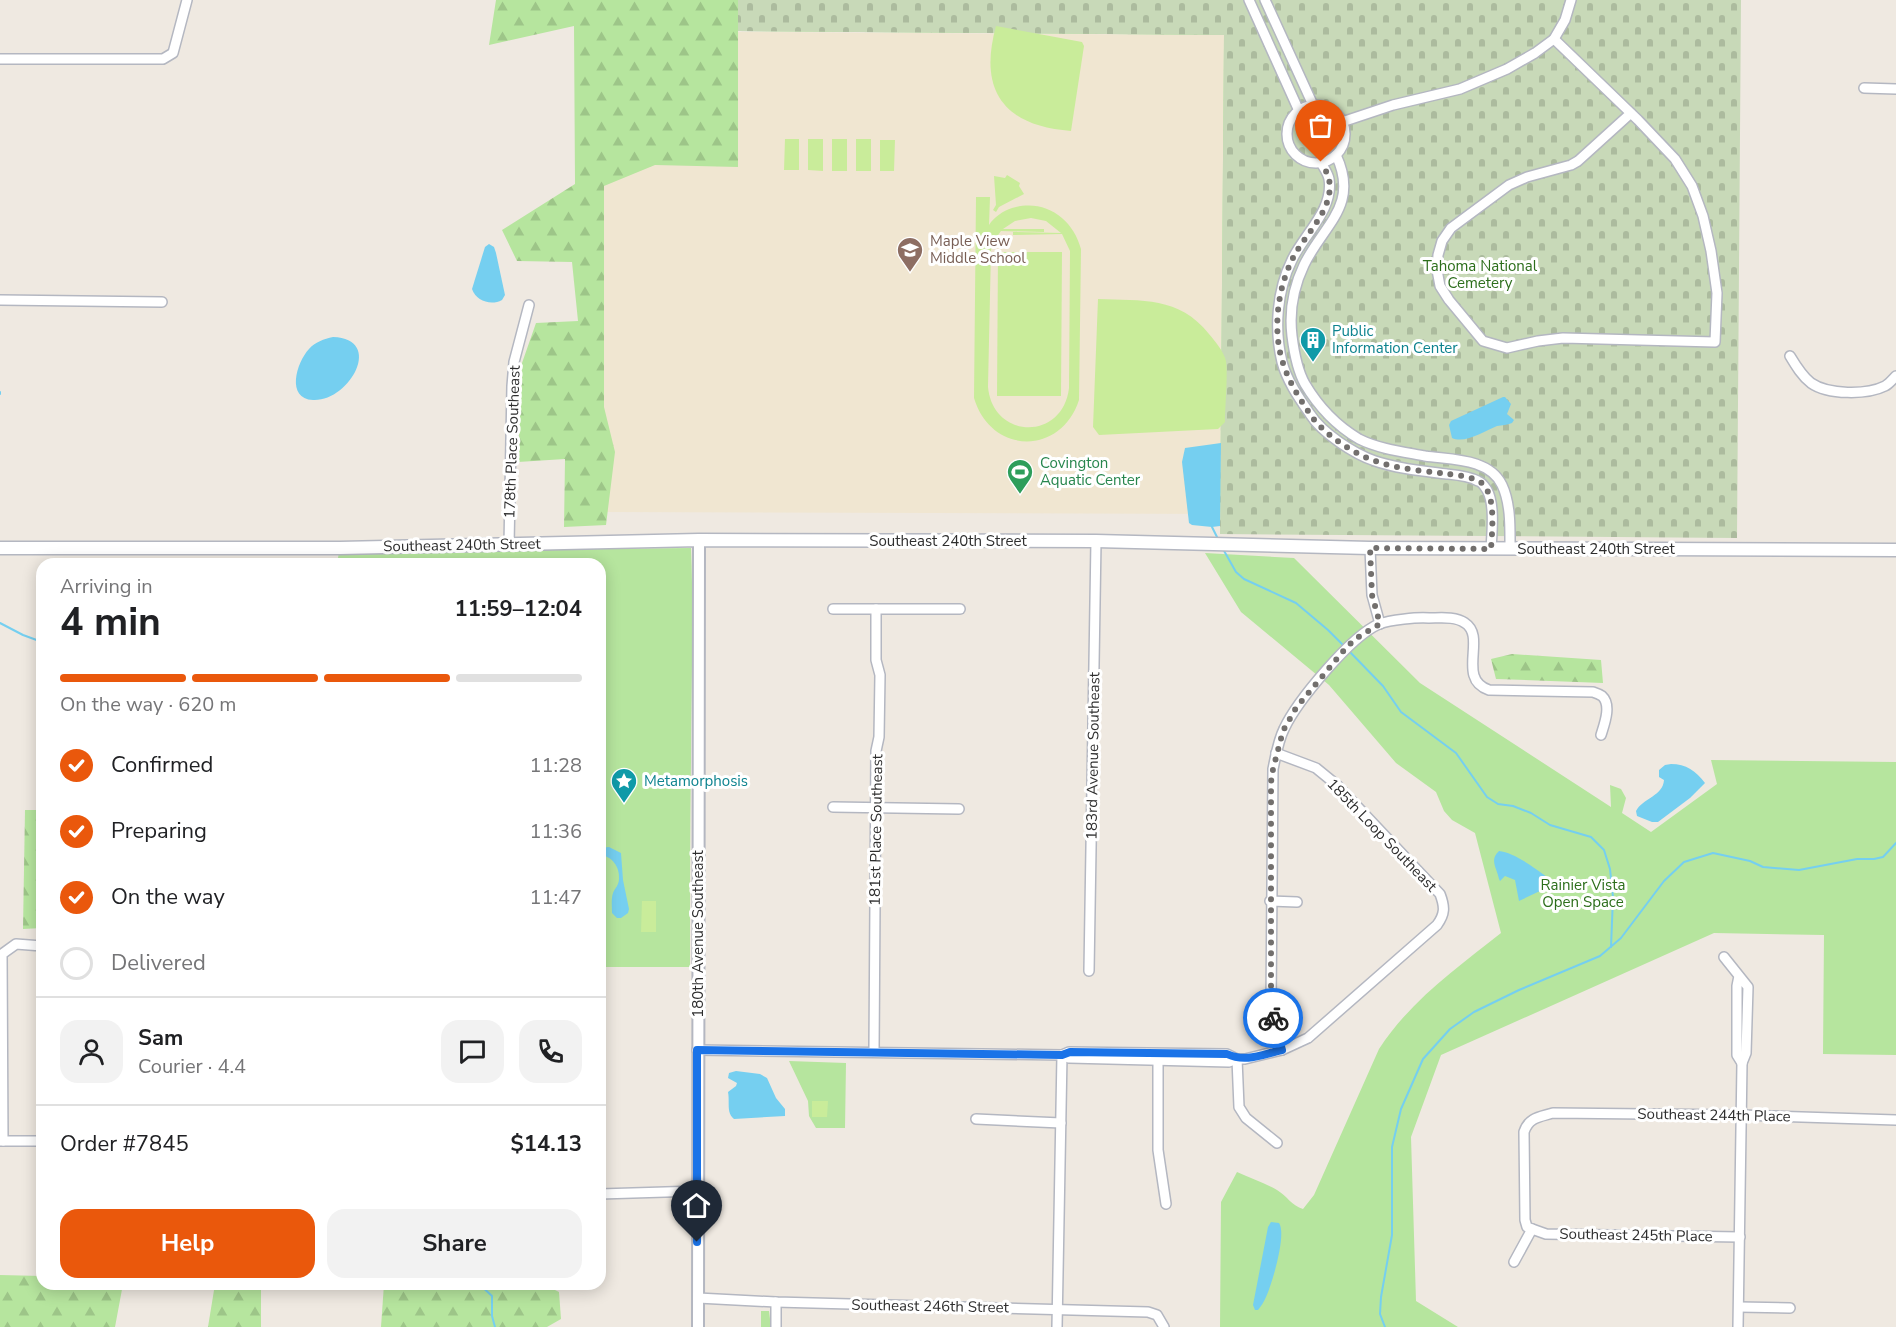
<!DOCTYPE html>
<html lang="en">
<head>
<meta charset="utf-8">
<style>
  body { margin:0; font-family:"Nunito Sans",sans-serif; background:#f2f2f2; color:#202124; height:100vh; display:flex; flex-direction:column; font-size:22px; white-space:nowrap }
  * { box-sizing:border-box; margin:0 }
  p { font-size:20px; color:#757577 }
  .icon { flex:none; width:33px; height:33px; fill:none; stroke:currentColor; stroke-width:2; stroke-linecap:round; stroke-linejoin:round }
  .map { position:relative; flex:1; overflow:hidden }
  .panel { position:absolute; left:36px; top:558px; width:570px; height:732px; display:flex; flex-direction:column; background:#fff; border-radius:18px; box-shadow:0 3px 15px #0003 }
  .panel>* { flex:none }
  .pin { position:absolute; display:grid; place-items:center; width:51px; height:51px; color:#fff; margin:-62px -26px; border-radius:50% 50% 50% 0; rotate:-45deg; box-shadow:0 0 6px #0007 }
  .pin .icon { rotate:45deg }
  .courier { position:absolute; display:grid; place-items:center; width:60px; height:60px; margin:-30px; border:4px solid #1a73e8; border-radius:50%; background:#fff; color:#222; box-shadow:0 2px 8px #0007 }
  .overview em { font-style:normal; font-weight:700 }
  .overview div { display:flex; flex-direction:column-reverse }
  .overview { display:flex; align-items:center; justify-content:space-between; height:102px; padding:0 24px }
  h1 { font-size:39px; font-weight:700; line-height:45px }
  .bar { display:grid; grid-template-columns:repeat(4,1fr); gap:9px 6px; align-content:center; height:72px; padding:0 24px }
  .bar i { height:8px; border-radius:4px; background:#e0e0e0 }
  .bar .active { background:#ea580c }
  .bar p { grid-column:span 4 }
  .line { display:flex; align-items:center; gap:15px; padding:0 24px; border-top:2px solid #e0e0e0 }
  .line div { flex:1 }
  .round { display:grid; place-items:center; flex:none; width:63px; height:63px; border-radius:18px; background:#f2f2f2 }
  ol { padding:0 24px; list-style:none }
  li { display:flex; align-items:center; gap:18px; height:66px }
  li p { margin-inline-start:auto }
  li .icon { padding:6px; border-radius:50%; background:#ea580c; color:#fff; stroke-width:4 }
  li:last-child { color:#757577 }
  li i { width:33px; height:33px; border:3px solid #e0e0e0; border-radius:50% }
  .action { display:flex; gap:12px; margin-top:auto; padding:12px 24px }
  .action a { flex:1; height:69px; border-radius:18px; background:#ea580c; color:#fff; font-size:24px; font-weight:700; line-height:69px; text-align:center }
  .action a+a { background:#f2f2f2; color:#202124 }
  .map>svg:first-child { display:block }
  .education { fill:#f0e6d1 }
  .forest { fill:url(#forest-firs) }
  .cemetery { fill:url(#cemetery-stones) }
  .park { fill:#b6e59e }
  .pitch { fill:#c9ec9a; fill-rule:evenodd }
  .water { fill:#75cff0 }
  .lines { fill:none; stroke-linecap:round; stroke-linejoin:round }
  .stream { stroke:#75cff0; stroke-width:2 }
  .minor-casing { stroke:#b4b7c1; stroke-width:12 }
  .tertiary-casing { stroke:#b4b7c1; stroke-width:14 }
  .secondary-casing { stroke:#b4b7c1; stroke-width:15 }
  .minor { stroke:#fff; stroke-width:9 }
  .tertiary { stroke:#fff; stroke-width:10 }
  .secondary { stroke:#fff; stroke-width:12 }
  .done { stroke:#726f6d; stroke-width:6; stroke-dasharray:0 10.8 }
  .route { stroke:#1a73e8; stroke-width:8 }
  .labels { text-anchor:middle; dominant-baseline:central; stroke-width:6; stroke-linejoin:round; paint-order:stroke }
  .education-label { font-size:15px; fill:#785e54; stroke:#fff; text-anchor:start }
  .park-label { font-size:15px; fill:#2c6e1b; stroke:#fff }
  .culture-label { font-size:15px; fill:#0d838f; stroke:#fff; text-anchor:start }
  .street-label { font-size:15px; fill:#2e2e2e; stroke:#fff }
  .leisure-label { font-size:15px; fill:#27864d; stroke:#fff; text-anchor:start }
</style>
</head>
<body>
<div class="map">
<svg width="1896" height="1327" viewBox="0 0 1896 1327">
  <defs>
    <pattern id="forest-firs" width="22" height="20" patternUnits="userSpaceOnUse" patternTransform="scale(1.5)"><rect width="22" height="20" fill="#b6e59e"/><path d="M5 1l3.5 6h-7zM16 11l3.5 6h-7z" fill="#9dc588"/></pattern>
    <pattern id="cemetery-stones" width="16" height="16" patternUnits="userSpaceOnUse" patternTransform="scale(1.5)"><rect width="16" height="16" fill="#c8d9b8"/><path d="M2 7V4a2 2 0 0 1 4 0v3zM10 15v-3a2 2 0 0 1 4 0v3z" fill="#acbb9e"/></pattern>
  </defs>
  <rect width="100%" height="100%" fill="#efe9e1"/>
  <path class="education" d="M595,31L1224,35L1220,514L601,512Z"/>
  <g class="forest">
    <path d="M496,0H1234L1220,529L1224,35L738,31V167L655,165L604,186V407L615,452L606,525L564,527L565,459L518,462L522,363L536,323L578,321L572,262L517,261L502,230L575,184L574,26L489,45Z"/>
    <path d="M1512,654L1601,660L1603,683L1496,679L1491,659Z"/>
    <path d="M25,810H42V928L23,929Z"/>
    <path d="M0,1275L42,1276V1284H123L115,1327H0Z"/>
    <path d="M215,1284H261V1327H208Z"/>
    <path d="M384,1284H543L559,1292L561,1319L547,1327H381Z"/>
  </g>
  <path class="cemetery" d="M738,0H1741L1737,538L1220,534L1224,35L738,31Z"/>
  <g class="park">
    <path d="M691,548C694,620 691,691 691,762C690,831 690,899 690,967H600V564H337L339,552Z"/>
    <path d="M1205,553L1294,558L1420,683L1611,807L1610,785L1621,789L1626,798L1622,813L1651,832L1717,784L1711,760L1896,762V1055L1823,1054L1824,935L1714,933L1441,1055L1411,1137L1416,1301L1458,1327H1220L1221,1202L1237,1172C1250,1178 1265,1183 1277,1190C1287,1196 1292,1206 1303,1209L1314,1195L1379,1049C1410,1001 1457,968 1501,933L1475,833L1452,820L1444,811L1436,792L1396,763L1329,685L1241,612Z"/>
    <path d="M789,1061L846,1063L845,1128H816L809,1116L808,1101Z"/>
    <path d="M761,1311H769L771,1327H761Z"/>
  </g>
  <g class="pitch">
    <path d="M996,26L1082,42L1084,46L1071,131C1004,126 978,91 996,26Z"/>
    <path d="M785,139H799V170H784Z"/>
    <path d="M808,139H823V171L808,170Z"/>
    <rect x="832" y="139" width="15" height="32"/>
    <rect x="856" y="139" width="15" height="32"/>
    <path d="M880,140H895L894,171H880Z"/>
    <path d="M1007,175L1020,183L1019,186L1024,194L999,207L996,212L993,210L996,205L994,176L1005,178Z"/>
    <path d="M976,197H990L989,225C994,217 1003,211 1012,208C1044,198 1073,218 1081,249L1079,400C1061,456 991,455 974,398ZM1031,218L1046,221L1061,233L1013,232V235L1062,234L1070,251L1069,388C1063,441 993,440 988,387L991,250L993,242L1001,231L1044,232V229H1003L1015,221Z"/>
    <path d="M998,252H1062L1061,396H997Z"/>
    <path d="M1098,299C1142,301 1179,296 1209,334C1215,341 1224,352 1226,361C1228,377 1225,406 1225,422L1218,429L1099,435L1093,427Z"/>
    <path d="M642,901H656V932H641Z"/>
    <path d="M812,1101H828L827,1117H812Z"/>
  </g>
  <g class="water">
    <path d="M489,244L494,247L496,253L505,295L502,300C491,306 476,301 472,289L485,247Z"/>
    <path d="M333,337C385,339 349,402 313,400C286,399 296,363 309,349C315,342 324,339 333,337Z"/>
    <path d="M1503,397H1505L1511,404L1507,414L1514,420L1512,423C1507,425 1502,425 1497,426C1485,431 1465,444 1452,438L1449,425L1451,421Z"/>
    <path d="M1221,443L1220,526L1212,527L1192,525L1189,523L1182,462L1185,448Z"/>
    <path d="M1671,764C1686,764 1696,771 1705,783L1690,798L1658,822H1652L1637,816L1636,811C1643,798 1663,796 1664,780L1659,777V770L1665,765Z"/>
    <path d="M609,847L621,853L623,880L629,909L628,913L621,918H617L612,913C612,906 611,899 613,893C615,888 619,885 619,879C620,867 612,856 600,855V848Z"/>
    <path d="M1499,851C1513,852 1535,868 1547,877L1549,882L1540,891L1519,901L1515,880L1505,876L1500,881L1499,879C1497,868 1489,860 1499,851Z"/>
    <path d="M736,1071L760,1074L767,1078L776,1098L785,1109V1116L734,1119C726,1113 730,1102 728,1092L736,1086L737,1083L728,1078L729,1073Z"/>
    <path d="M1271,1222L1279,1223C1287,1234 1272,1284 1266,1297C1264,1302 1261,1306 1258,1310H1255L1253,1305L1268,1227Z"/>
  </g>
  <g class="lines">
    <g class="stream">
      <path d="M0,392V394"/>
      <path d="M1212,527L1219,541"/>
      <path d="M1223,549L1236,572L1244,579L1296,603L1328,630L1344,646"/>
      <path d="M0,623L23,635L42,642"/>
      <path d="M1348,650L1383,686L1401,712L1456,753L1487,797L1498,804L1513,806L1531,813L1550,825L1591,837L1604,850L1610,869L1613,897L1611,947"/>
      <path d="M479,1284L492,1296V1316L495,1327"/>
      <path d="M1385,1327L1380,1314L1381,1297L1392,1235V1147L1401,1109L1423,1059L1450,1029L1474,1012L1519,990L1600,956L1621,938L1664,881L1684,862L1713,853L1750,861L1763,867L1799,870L1857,859H1874L1883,857L1896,843"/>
    </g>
    <g class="minor-casing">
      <g id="minor">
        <path d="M1249,0L1299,111"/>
        <path d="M1265,0L1313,105"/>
        <path d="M1554,39L1638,120L1675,159L1692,186L1703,216L1711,251L1717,293L1715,342L1563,338L1538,341L1507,348L1483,341L1449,300L1440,286L1437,270L1438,255L1442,241L1451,228L1509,185L1527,177L1571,165L1578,161L1631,113"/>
        <path d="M0,59H163L173,53L187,0"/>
        <path d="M1864,88L1896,89"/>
        <circle cx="1316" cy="134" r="29"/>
        <path d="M1342,122L1393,105L1460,89L1507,69L1535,53L1554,39L1565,20L1571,0"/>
        <path d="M1336,155C1360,206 1323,225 1304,265C1293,288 1289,311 1292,336C1294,352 1297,370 1305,384C1318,406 1337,426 1359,439C1379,449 1404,452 1425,456C1451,460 1489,458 1502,485C1511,504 1510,529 1510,549"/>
        <path d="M1321,162C1323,167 1328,173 1329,179C1334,210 1304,234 1292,260C1277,290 1274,329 1282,362C1287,381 1299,398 1310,414C1322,433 1354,454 1375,461C1398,469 1424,471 1447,474C1457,475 1469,476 1478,481C1482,482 1485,487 1487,490C1495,504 1492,532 1491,549"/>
        <path d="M0,300L162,302"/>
        <path d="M1790,356C1796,366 1802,376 1811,383C1828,395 1867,395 1885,386C1889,384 1893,379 1896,376"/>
        <path d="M509,545L512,386L514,362L529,305"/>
        <path d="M1370,548L1372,595L1380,624"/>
        <path d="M833,609H960"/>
        <path d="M833,807L959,809"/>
        <path d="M1270,901L1297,902"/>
        <path d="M1724,957L1748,987L1746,1053L1742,1063L1737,1055V986L1739,976"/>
        <path d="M1089,971L1096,541"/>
        <path d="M697,1050L1062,1055L1057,1327"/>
        <path d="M1282,1050L1273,1023L1271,1003L1273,769C1276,755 1278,741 1284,729C1297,701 1351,636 1379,624C1390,620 1417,617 1429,618C1440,618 1455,616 1465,623C1487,637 1456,679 1489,690L1593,692C1596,693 1599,694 1602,696C1612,705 1604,725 1601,735"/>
        <path d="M874,1052L876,751L879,737L880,675L876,660V609"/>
        <path d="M1158,1057V1150L1166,1204"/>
        <path d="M1237,1059L1227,1054L1069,1052L1062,1055L1069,1058L1229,1062L1237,1059H1245L1282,1050L1308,1038L1437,925C1445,914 1445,907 1440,894L1338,786L1316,768L1276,753"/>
        <path d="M1237,1059L1239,1107L1246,1118L1277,1143"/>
        <path d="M976,1119L1061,1123"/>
        <path d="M0,1141H42"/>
        <path d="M3,1141L2,954L16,944L42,946"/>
        <path d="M600,1194L698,1191"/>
        <path d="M1532,1229L1546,1234L1740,1237"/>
        <path d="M1514,1262L1532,1229L1527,1227L1525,1220L1524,1132C1529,1117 1540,1117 1553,1113L1741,1115L1896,1120"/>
        <path d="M698,1298L776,1302L1148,1312L1157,1315L1164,1327"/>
        <path d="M776,1302V1327"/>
        <path d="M1739,1307L1790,1308"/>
        <path d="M1738,1327L1742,1063"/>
      </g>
    </g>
    <g class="tertiary-casing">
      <path id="tertiary" d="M698,1327L699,540"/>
    </g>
    <g class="secondary-casing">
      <path id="secondary" d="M0,548H340L699,540L1096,541L1370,548L1896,550"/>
    </g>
    <use href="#minor" class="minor"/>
    <use href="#tertiary" class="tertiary"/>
    <use href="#secondary" class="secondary"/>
  </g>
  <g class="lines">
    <path class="done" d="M1273,1018L1271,1003V782L1273,769L1283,731L1296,708L1345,649L1355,639L1380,624L1372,595L1370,548L1491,549C1492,533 1495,504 1487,490C1485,487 1482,482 1478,481C1469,476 1457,475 1447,474C1424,471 1398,469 1375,461C1354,454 1322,433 1310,414C1300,399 1290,384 1284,366C1272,334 1277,290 1292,260C1304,234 1335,210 1329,179C1328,173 1323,167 1321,162"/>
    <path class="route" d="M697,1242V1050L1062,1055L1070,1052L1227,1054C1246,1063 1263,1054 1282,1050L1273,1018"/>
  </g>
  <defs>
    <g id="school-pin" transform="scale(1.35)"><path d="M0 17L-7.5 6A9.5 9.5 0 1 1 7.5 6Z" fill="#8d6e63" stroke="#fff"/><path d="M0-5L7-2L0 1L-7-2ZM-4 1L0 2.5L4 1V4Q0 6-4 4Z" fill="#fff"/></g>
    <g id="building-pin" transform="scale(1.35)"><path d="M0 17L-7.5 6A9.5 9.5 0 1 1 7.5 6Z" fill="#0f9aa8" stroke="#fff"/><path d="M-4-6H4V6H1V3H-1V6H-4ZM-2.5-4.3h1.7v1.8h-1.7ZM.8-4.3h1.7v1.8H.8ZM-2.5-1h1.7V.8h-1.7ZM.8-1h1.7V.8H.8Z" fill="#fff"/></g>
    <g id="stadium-pin" transform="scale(1.35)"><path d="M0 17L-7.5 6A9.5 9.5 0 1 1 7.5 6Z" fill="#2e9e5b" stroke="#fff"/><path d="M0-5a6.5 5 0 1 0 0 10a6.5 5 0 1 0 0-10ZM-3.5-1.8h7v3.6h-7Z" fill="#fff"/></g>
    <g id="sight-pin" transform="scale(1.35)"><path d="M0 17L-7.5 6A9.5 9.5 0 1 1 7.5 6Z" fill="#0f9aa8" stroke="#fff"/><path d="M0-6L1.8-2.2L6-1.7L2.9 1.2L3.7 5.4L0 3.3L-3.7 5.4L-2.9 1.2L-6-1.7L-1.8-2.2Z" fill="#fff"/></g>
  </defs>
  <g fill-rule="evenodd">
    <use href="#school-pin" x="910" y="250"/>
    <use href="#building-pin" x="1313" y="340"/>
    <use href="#stadium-pin" x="1020" y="472"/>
    <use href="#sight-pin" x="624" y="781"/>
  </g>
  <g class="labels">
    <g class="education-label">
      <text x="930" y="241">Maple View<tspan x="930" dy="17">Middle School</tspan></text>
    </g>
    <g class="park-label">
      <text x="1480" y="266">Tahoma National<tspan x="1480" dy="17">Cemetery</tspan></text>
      <text x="1583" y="885">Rainier Vista<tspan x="1583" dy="17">Open Space</tspan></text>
    </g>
    <g class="culture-label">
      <text x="1332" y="331">Public<tspan x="1332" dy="17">Information Center</tspan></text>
      <text x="644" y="781">Metamorphosis</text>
    </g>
    <g class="street-label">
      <text transform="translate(512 442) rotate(-88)">178th Place Southeast</text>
      <text x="948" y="541">Southeast 240th Street</text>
      <text transform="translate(462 545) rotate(-1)">Southeast 240th Street</text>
      <text x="1596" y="549">Southeast 240th Street</text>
      <text transform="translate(1093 756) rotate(-89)">183rd Avenue Southeast</text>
      <text transform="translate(876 830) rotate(-89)">181st Place Southeast</text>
      <text transform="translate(1382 835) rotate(46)">185th Loop Southeast</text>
      <text transform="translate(698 934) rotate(-90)">180th Avenue Southeast</text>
      <text transform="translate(1714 1115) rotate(1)">Southeast 244th Place</text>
      <text transform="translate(1636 1235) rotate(1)">Southeast 245th Place</text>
      <text transform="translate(930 1306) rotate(1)">Southeast 246th Street</text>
    </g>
    <g class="leisure-label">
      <text x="1040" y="463">Covington<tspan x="1040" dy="17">Aquatic Center</tspan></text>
    </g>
  </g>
</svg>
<div class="pin" style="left:1321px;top:162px;background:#ea580c"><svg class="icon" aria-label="bag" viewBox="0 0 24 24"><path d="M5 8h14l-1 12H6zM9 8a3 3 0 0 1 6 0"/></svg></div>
<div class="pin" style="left:697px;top:1242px;background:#1f2937"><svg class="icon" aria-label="home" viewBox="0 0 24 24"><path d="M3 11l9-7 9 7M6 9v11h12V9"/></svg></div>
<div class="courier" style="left:1273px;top:1018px"><svg class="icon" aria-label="bike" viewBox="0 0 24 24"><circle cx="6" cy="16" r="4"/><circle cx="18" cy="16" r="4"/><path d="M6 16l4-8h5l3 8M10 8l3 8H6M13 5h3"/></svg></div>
<section class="panel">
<div class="overview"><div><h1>4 min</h1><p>Arriving in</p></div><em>11:59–12:04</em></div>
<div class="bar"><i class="active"></i><i class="active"></i><i class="active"></i><i></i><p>On the way · 620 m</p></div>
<ol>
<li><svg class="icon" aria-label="check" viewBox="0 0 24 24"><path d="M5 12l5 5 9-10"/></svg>Confirmed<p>11:28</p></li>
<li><svg class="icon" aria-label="check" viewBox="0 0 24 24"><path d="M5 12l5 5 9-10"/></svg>Preparing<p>11:36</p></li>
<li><svg class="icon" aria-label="check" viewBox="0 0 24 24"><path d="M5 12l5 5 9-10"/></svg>On the way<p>11:47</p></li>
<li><i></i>Delivered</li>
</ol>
<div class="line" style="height:108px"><a class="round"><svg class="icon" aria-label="person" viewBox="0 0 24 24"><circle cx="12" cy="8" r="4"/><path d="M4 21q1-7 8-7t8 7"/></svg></a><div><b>Sam</b><p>Courier · 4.4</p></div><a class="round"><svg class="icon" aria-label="chat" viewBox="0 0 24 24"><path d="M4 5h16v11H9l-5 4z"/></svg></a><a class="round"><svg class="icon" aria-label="phone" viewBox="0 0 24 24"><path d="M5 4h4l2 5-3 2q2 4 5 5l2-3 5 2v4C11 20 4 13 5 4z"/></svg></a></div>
<div class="line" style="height:78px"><div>Order #7845</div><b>$14.13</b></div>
<div class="action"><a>Help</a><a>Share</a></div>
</section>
</div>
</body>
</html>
